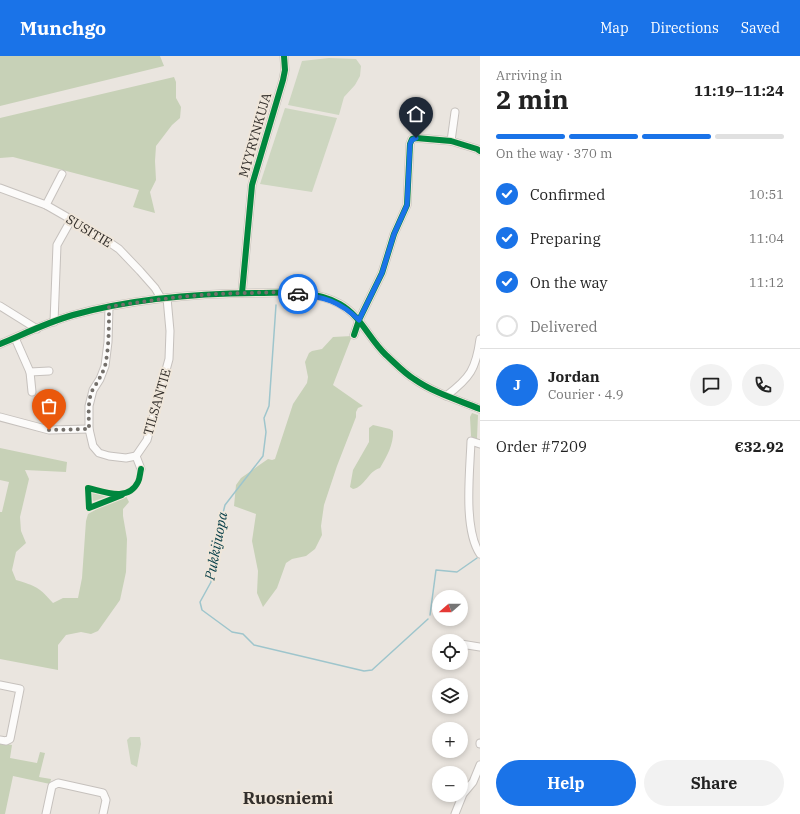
<!DOCTYPE html>
<html lang="en">
<head>
<meta charset="utf-8">
<style>
  body { margin:0; font-family:"IBM Plex Serif",serif; background:#f2f2f2; color:#222; height:100vh; display:flex; flex-direction:column; font-size:15px; white-space:nowrap }
  * { box-sizing:border-box; margin:0 }
  p { font-size:13px; color:#767676 }
  .icon { flex:none; width:22px; height:22px; fill:none; stroke:currentColor; stroke-width:2; stroke-linecap:round; stroke-linejoin:round }
  .map { position:relative; flex:1; overflow:hidden }
  .drawer { display:flex; flex-direction:column; background:#fff; width:320px }
  .drawer>* { flex:none }
  .needle { width:26px; rotate:250deg }
  .buttons { position:absolute; left:432px; top:534px; display:grid; gap:8px }
  .buttons a { display:grid; place-items:center; width:36px; height:36px; border-radius:50%; background:#fff; box-shadow:0 2px 6px #0003; font-size:20px }
  .pin { position:absolute; display:grid; place-items:center; width:34px; height:34px; color:#fff; margin:-41px -17px; border-radius:50% 50% 50% 0; rotate:-45deg; box-shadow:0 0 4px #0007 }
  .pin .icon { rotate:45deg }
  .courier { position:absolute; display:grid; place-items:center; width:40px; height:40px; margin:-20px; border:3px solid #1a73e8; border-radius:50%; background:#fff; color:#222; box-shadow:0 1px 5px #0007 }
  .summary em { font-style:normal; font-weight:700 }
  .summary div { display:flex; flex-direction:column-reverse }
  .summary { display:flex; align-items:center; justify-content:space-between; height:68px; padding:0 16px }
  h1 { font-size:26px; font-weight:700; line-height:30px }
  .bar { display:grid; grid-template-columns:repeat(4,1fr); gap:6px 4px; align-content:center; height:48px; padding:0 16px }
  .bar i { height:5px; border-radius:3px; background:#e0e0e0 }
  .bar .selected { background:#1a73e8 }
  .bar p { grid-column:span 4 }
  .line { display:flex; align-items:center; gap:10px; padding:0 16px; border-top:1px solid #e0e0e0 }
  .line div { flex:1 }
  .round { display:grid; place-items:center; flex:none; width:42px; height:42px; border-radius:21px; background:#f2f2f2 }
  ol { padding:0 16px; list-style:none }
  li { display:flex; align-items:center; gap:12px; height:44px }
  li p { margin-inline-start:auto }
  li .icon { padding:4px; border-radius:50%; background:#1a73e8; color:#fff; stroke-width:4 }
  li:last-child { color:#767676 }
  li i { width:22px; height:22px; border:2px solid #e0e0e0; border-radius:50% }
  .cta { display:flex; gap:8px; margin-top:auto; padding:8px 16px }
  .cta a { flex:1; height:46px; border-radius:24px; background:#1a73e8; color:#fff; font-size:16px; font-weight:700; line-height:46px; text-align:center }
  .cta a+a { background:#f2f2f2; color:#222 }
  header { display:flex; align-items:center; gap:24px; box-sizing:border-box; height:56px; padding:0 20px; background:#1a73e8; color:#fff }
  header strong { font-size:19px }
  nav { display:flex; gap:22px; margin-inline-start:auto; font-size:14px }
  main { display:flex; flex:1; min-height:0 }
  .map>svg:first-child { display:block }
  .green { fill:#cdd6c0 }
  .forest { fill:#c7d1b7 }
  .lines { fill:none; stroke-linecap:round; stroke-linejoin:round }
  .stream { stroke:#9ec5cc; stroke-width:1.5 }
  .minor-casing { stroke:#c6c1bd; stroke-width:9 }
  .minor { stroke:#fcfbfa; stroke-width:7 }
  .cycleway-casing { stroke:#efe6da; stroke-width:8 }
  .cycleway { stroke:#00873e; stroke-width:6 }
  .done { stroke:#736f6a; stroke-width:4; stroke-dasharray:0 7.2 }
  .route { stroke:#1a73e8; stroke-width:5 }
  .labels { text-anchor:middle; dominant-baseline:central; stroke-width:4; stroke-linejoin:round; paint-order:stroke }
  .street-label { font-size:13px; fill:#332f2b; stroke:#efe6da }
  .water-label { font-size:14px; font-style:italic; fill:#063e48; stroke:#efe6da }
  .district-label { font-size:17px; font-weight:bold; fill:#332f2b; stroke:#efe6da }
</style>
</head>
<body>
<header>
<strong>Munchgo</strong>
<nav><a>Map</a><a>Directions</a><a>Saved</a></nav>
</header>
<main>
<div class="map">
<svg width="480" height="758" viewBox="0 0 480 758">
  <rect width="100%" height="100%" fill="#eae5df"/>
  <g class="green">
    <path d="M329,2L356,3L361,10L360,20L355,29L344,41L339,59L288,49L302,5Z"/>
    <path d="M285,52L337,62L312,136L260,128Z"/>
    <path d="M92,436L109,439V440L94,445L92,444L91,438Z"/>
    <path d="M130,681H140L141,688L137,711L131,708L127,684Z"/>
  </g>
  <g class="forest">
    <path d="M0,0H160L164,10L0,50Z"/>
    <path d="M174,21L176,26V42L181,51L180,62L172,69L156,90L155,105L156,124L150,136L155,157L133,151L139,134L13,101L0,102V62Z"/>
    <path d="M352,280L333,329L363,350L358,352L356,356V361L337,410L324,449L321,470L322,479L315,493L306,500L292,503L286,507L277,532L263,551L257,537L258,515L252,485L256,458L234,450L236,429L241,422L268,403L272,404L275,403L293,348L307,327L308,321L305,306L309,297L312,295L322,293L333,281Z"/>
    <path d="M472,357L478,359L477,382L478,385L473,383L471,380L470,361Z"/>
    <path d="M373,369L390,373L393,375C394,388 386,402 380,412C368,415 365,431 353,433L350,431L353,414L369,386V372Z"/>
    <path d="M0,392L67,406L66,416L25,414L29,423L20,461L21,475L26,487L16,496L12,514L16,524C36,530 39,531 53,547L63,542H78L82,522L86,465L88,458L106,448L126,440L129,446L123,453V460L127,483L126,516L120,544L98,575L91,578L81,576L66,579L58,589V614L0,603V456H2L9,426L0,424Z"/>
    <path d="M0,687L12,689L10,702L37,707L40,696L45,697L39,721L51,723L50,728L13,720L5,758H0Z"/>
  </g>
  <g class="lines">
    <g class="stream">
      <path d="M276,249L269,350L264,362L266,376L263,400L225,449L213,497L211,526L200,546L202,554L232,576L243,578L254,589L364,615L372,614L428,563"/>
      <path d="M430,559L436,514L457,516L477,502"/>
    </g>
    <g class="minor-casing">
      <g id="minor">
        <path d="M451,85L455,56"/>
        <path d="M0,132L46,149L100,180L119,193L140,215L155,232L161,242"/>
        <path d="M46,149L62,118"/>
        <path d="M242,237L252,129L283,24L285,14L284,0"/>
        <path d="M0,250L37,273"/>
        <path d="M109,251L108,286L105,310L100,323L93,334L89,350V373L93,390L99,397L109,400L126,402L136,400"/>
        <path d="M54,266L57,189L71,164"/>
        <path d="M354,279L359,264L382,217L394,178L407,149L410,88L412,83L416,82L451,85L477,93L480,95"/>
        <path d="M15,282L30,316L49,315"/>
        <path d="M0,288C24,278 48,266 73,259C135,242 199,237 263,237C287,236 317,235 340,248C361,260 369,283 386,299C395,307 404,317 414,323C434,337 458,344 480,353"/>
        <path d="M30,316L32,336"/>
        <path d="M446,340C470,322 476,313 480,283"/>
        <path d="M0,361L49,374L89,373"/>
        <path d="M480,388L471,385C470,415 463,473 480,498"/>
        <path d="M141,413L136,400L147,384L169,303L170,275L167,242"/>
        <path d="M445,585H447"/>
        <path d="M461,588L480,591"/>
        <path d="M0,629L20,633L10,683L6,685L0,684"/>
        <path d="M480,687V688"/>
        <path d="M46,758L52,730L58,727L103,737L106,744L103,758"/>
        <path d="M455,758L463,738L473,726L480,709"/>
      </g>
    </g>
    <use href="#minor" class="minor"/>
    <g class="cycleway-casing">
      <g id="cycleway">
        <path d="M242,237L252,129L283,24L285,14L284,0"/>
        <path d="M354,279L359,264L382,217L394,178L407,149L410,88L412,83L416,82L451,85L477,93L480,95"/>
        <path d="M0,288C24,278 48,266 73,259C135,242 199,237 263,237C287,236 317,235 340,248C361,260 369,283 386,299C395,307 404,317 414,323C434,337 458,344 480,353"/>
        <path d="M122,439L89,452L88,432C105,436 128,446 138,426C140,422 140,417 141,413"/>
      </g>
    </g>
    <use href="#cycleway" class="cycleway"/>
  </g>
  <g class="lines">
    <path class="done" d="M49,374L89,373C89,360 87,345 93,333C98,325 102,319 105,310C109,292 109,270 109,251C157,243 204,237 252,237C267,236 283,236 298,238"/>
    <path class="route" d="M298,238C324,241 339,245 359,264L382,217L394,178L407,149L410,88L412,84L416,82"/>
  </g>
  <g class="labels">
    <g class="street-label">
      <text transform="translate(255 79) rotate(-74)">MYYRYNKUJA</text>
      <text transform="translate(89 175) rotate(31)">SUSITIE</text>
      <text transform="translate(157 346) rotate(-74)">TILSANTIE</text>
    </g>
    <g class="water-label">
      <text transform="translate(216 490) rotate(-79)">Pukkijuopa</text>
    </g>
    <g class="district-label">
      <text x="288" y="742">Ruosniemi</text>
    </g>
  </g>
</svg>
<div class="buttons">
<a><svg class="needle" viewBox="-14 -14 28 28"><path d="M0-13l5 13h-10z" fill="#e53935"/><path d="M0 13l5-13h-10z" fill="#767676"/></svg></a>
<a><svg class="icon" aria-label="locate" viewBox="0 0 24 24"><circle cx="12" cy="12" r="6"/><path d="M12 2v4M12 18v4M2 12h4M18 12h4"/></svg></a>
<a><svg class="icon" aria-label="layers" viewBox="0 0 24 24"><path d="M12 4l9 5-9 5-9-5zM3 14l9 5 9-5"/></svg></a>
<a>+</a>
<a>−</a>
</div>
<div class="pin" style="left:49px;top:374px;background:#ea580c"><svg class="icon" aria-label="bag" viewBox="0 0 24 24"><path d="M5 8h14l-1 12H6zM9 8a3 3 0 0 1 6 0"/></svg></div>
<div class="pin" style="left:416px;top:82px;background:#1f2937"><svg class="icon" aria-label="home" viewBox="0 0 24 24"><path d="M3 11l9-7 9 7M6 9v11h12V9"/></svg></div>
<div class="courier" style="left:298px;top:238px"><svg class="icon" aria-label="car" viewBox="0 0 24 24"><path d="M5 17H2v-5l4-1 3-4h7l3 4 3 1v5h-3M9 17h6M6 11h13"/><circle cx="7" cy="17" r="2"/><circle cx="17" cy="17" r="2"/></svg></div>
</div>
<section class="drawer">
<div class="summary"><div><h1>2 min</h1><p>Arriving in</p></div><em>11:19–11:24</em></div>
<div class="bar"><i class="selected"></i><i class="selected"></i><i class="selected"></i><i></i><p>On the way · 370 m</p></div>
<ol>
<li><svg class="icon" aria-label="check" viewBox="0 0 24 24"><path d="M5 12l5 5 9-10"/></svg>Confirmed<p>10:51</p></li>
<li><svg class="icon" aria-label="check" viewBox="0 0 24 24"><path d="M5 12l5 5 9-10"/></svg>Preparing<p>11:04</p></li>
<li><svg class="icon" aria-label="check" viewBox="0 0 24 24"><path d="M5 12l5 5 9-10"/></svg>On the way<p>11:12</p></li>
<li><i></i>Delivered</li>
</ol>
<div class="line" style="height:72px"><b class="round" style="background:#1a73e8;color:#fff">J</b><div><b>Jordan</b><p>Courier · 4.9</p></div><a class="round"><svg class="icon" aria-label="chat" viewBox="0 0 24 24"><path d="M4 5h16v11H9l-5 4z"/></svg></a><a class="round"><svg class="icon" aria-label="phone" viewBox="0 0 24 24"><path d="M5 4h4l2 5-3 2q2 4 5 5l2-3 5 2v4C11 20 4 13 5 4z"/></svg></a></div>
<div class="line" style="height:52px"><div>Order #7209</div><b>€32.92</b></div>
<div class="cta"><a>Help</a><a>Share</a></div>
</section>
</main>
</body>
</html>
